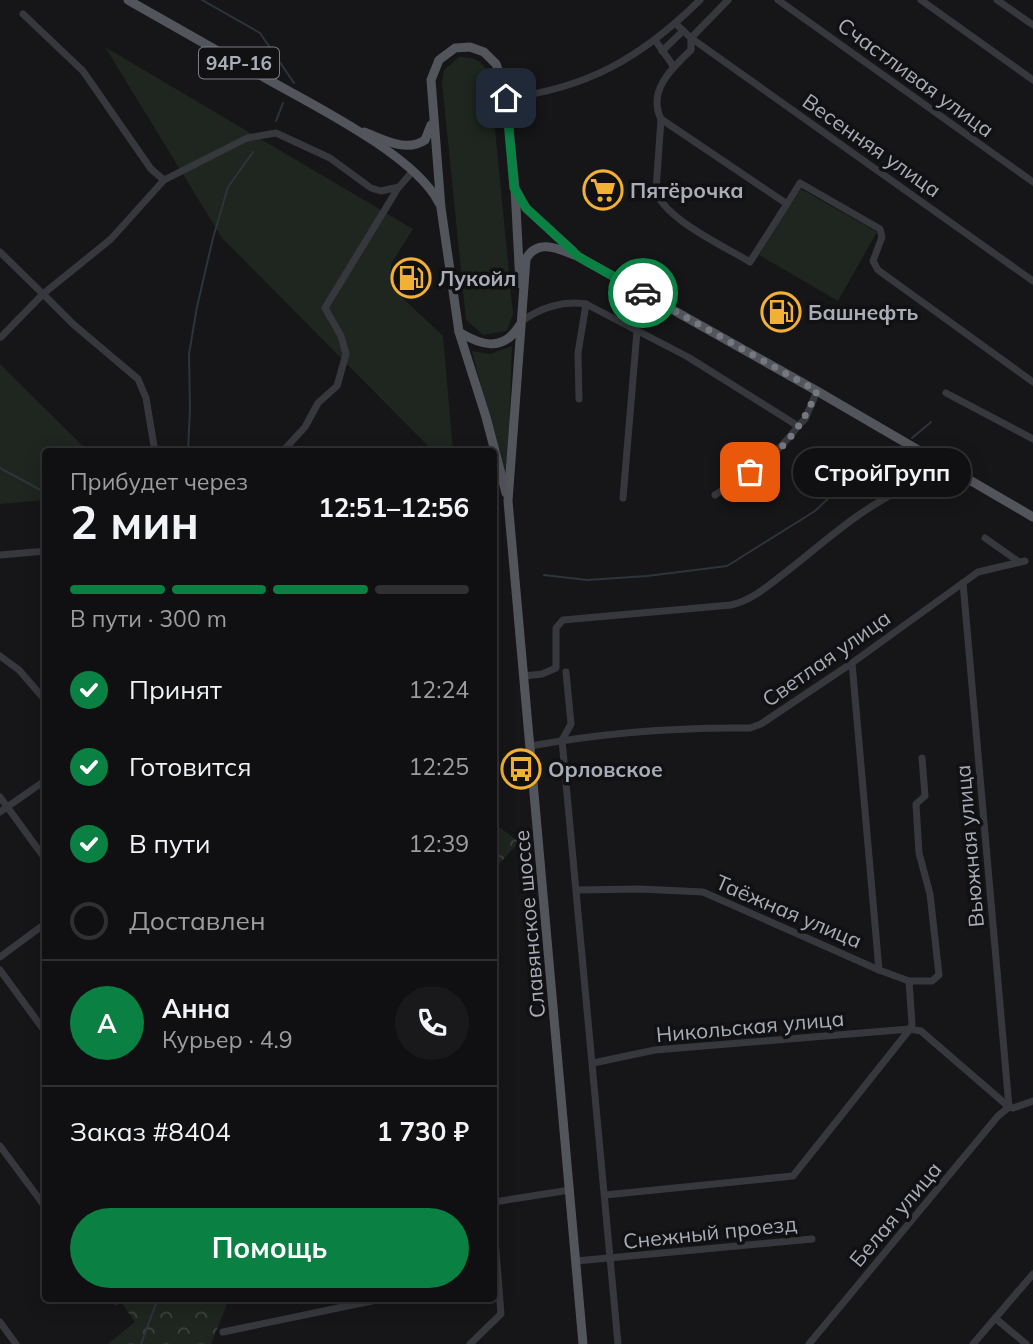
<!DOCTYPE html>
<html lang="ru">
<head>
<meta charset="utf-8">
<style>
  body { margin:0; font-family:Mulish,sans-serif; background:#19191b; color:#f1f3f6; height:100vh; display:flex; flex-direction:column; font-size:26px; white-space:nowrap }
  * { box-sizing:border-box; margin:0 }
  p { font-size:23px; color:#9c9d9f }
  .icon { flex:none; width:38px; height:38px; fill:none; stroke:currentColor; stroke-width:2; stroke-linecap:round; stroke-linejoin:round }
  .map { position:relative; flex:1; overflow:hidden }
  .side { position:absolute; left:42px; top:448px; width:455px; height:854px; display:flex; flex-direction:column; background:#101012; border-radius:7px; box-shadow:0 4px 18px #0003,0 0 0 2px #303032 }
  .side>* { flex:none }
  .pin { position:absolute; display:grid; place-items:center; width:60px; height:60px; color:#fff; margin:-30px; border-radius:14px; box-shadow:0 4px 10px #0006 }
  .courier { position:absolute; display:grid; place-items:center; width:70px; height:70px; margin:-35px; border:5px solid #0b8043; border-radius:50%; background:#fff; color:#222; box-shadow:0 2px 9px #0007 }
  .bubble { position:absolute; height:49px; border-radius:24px; background:#101012; box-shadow:0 4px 18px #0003,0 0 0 2px #303032; font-size:23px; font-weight:700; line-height:49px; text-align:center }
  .headline em { font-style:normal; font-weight:700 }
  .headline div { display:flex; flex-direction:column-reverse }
  .headline { display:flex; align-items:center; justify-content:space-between; height:119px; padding:0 28px }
  h1 { font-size:46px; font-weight:700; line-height:52px }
  .bar { display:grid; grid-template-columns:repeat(4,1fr); gap:10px 7px; align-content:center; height:84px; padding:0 28px }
  .bar i { height:9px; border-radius:5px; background:#303032 }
  .bar .on { background:#0b8043 }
  .bar p { grid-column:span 4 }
  .line { display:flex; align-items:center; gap:18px; padding:0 28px; border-top:2px solid #303032 }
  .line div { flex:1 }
  .round { display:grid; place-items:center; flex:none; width:74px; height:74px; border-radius:37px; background:#19191b }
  ol { padding:0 28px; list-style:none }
  li { display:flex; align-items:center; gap:21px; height:77px }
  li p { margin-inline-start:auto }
  li .icon { padding:7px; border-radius:50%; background:#0b8043; color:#fff; stroke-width:4 }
  li:last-child { color:#9c9d9f }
  li i { width:38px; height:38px; border:4px solid #303032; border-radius:50% }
  .button { display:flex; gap:14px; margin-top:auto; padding:14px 28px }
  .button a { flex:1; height:80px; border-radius:42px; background:#0b8043; color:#fff; font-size:28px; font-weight:700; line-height:80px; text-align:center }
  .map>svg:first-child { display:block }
  .green { fill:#1e261f }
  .forest { fill:url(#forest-crowns) }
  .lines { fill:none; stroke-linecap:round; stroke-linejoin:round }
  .stream { stroke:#2c353c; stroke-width:2 }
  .minor { stroke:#37383d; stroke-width:7 }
  .major { stroke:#53555c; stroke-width:9 }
  .done { stroke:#757880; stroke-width:7; stroke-dasharray:0 12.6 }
  .route { stroke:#0b8043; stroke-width:9 }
  .labels { text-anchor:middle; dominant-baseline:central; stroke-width:7; stroke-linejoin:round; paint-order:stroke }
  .shield { fill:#111113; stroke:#7b7e86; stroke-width:2 }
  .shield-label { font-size:19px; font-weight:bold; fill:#a8adb8 }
  .street-label { font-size:21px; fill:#a8adb8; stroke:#111113 }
  .poi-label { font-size:21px; font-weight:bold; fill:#a8adb8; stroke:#111113; text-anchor:start }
</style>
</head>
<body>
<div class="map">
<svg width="1033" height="1344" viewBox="0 0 1033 1344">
  <defs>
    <pattern id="forest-crowns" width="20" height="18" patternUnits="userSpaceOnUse" patternTransform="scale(1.75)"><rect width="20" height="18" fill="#1e261f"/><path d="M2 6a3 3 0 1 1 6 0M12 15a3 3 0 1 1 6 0" fill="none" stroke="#3c433d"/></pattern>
  </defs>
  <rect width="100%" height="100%" fill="#161618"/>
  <g class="green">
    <path d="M105,47L413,229L391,264V287L443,336L453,451H433L222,238Z"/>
    <path d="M459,57C476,57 483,61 490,77L513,314L507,331L483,335L466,320L442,82L444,70Z"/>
    <path d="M801,189L877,232L838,301L759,255Z"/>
    <path d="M512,346L507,487L472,351L490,354Z"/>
    <path d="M0,364L88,451L46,452L45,500L0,504Z"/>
  </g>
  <g class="forest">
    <path d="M494,823L519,842L494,870Z"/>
    <path d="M119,1299H229L211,1344H108L135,1322Z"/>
  </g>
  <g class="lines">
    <g class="stream">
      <path d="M202,0L260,33L294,83"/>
      <path d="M276,121L283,103"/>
      <path d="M912,438L931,422"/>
      <path d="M188,452L190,408L189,354L197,307L213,238L228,187L253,152"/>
      <path d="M0,468L46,493"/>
      <path d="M544,575L587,580L647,576L727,566L815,511L856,472L890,450"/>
      <path d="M141,1344L158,1298"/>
    </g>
    <g class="minor">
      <path d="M778,0L1033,182"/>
      <path d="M921,0L1033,80"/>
      <path d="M997,0L1033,25"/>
      <path d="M23,14L83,71L151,169L164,180"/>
      <path d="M676,24L691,38L1033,281"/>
      <path d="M691,38V50C672,68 647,91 661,119L787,204L800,183L880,229L882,237L873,261L878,270L1033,382"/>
      <path d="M691,38L728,0"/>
      <path d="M655,40L674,67"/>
      <path d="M662,51L683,31"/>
      <path d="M506,98C587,89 642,57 700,0"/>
      <path d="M661,119L656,190C662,218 726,247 750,262L787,204"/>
      <path d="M0,252L43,294L1,337"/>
      <path d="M522,321C540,308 564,300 586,304L688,357L798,426C776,457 747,474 715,495"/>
      <path d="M946,393L1033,439"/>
      <path d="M579,399L578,353L586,304"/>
      <path d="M798,426L805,419L817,391"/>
      <path d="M155,452L146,398L138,379L73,324L43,294L111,239L164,180L247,138L276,133L330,158L371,188L381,191L399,187L413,171"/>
      <path d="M282,452L305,427L318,403L337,386L346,354L341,336L325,308L398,188"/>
      <path d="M623,498L637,331"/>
      <path d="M985,538L1019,562"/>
      <path d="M0,555L46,551"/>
      <path d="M963,583L1009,1107"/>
      <path d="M0,656L19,670L46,701"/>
      <path d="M852,663L879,970"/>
      <path d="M566,672L571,724L562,740L618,1344"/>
      <path d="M524,676L542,674L556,668V628L563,620L731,605C753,600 769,585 786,572C822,544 860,509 901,490"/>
      <path d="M530,746C602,733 678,727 750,728L761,724L852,663L978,572L1025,561"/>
      <path d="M0,797L46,860"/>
      <path d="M0,812L46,780"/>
      <path d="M577,890L640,889L703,892L879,970L909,981H932L939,975L930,894L919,853L916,804L925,796L922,758"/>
      <path d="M0,957L46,923"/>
      <path d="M0,970L46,1033"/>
      <path d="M593,1063L655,1050L910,1029L921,1031L1009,1107"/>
      <path d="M1009,1107L1013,1108L1033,1101"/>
      <path d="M0,1146L46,1208"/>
      <path d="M605,1195L793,1176L910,1029L912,1024L909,981"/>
      <path d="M494,1202L570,1190"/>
      <path d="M576,1261L812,1239"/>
      <path d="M114,1298L116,1301"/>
      <path d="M995,1318L1026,1344"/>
      <path d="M0,1322L16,1344"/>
      <path d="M223,1332L386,1298"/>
      <path d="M470,1344L501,1314L494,1226"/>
      <path d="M809,1344L998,1116L1009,1107"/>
      <path d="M973,1344L1033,1274"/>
    </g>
    <g class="major">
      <path d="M128,0C174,26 221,53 267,79C315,106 416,156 439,203"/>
      <path d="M364,132C383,139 406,153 425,140L431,125"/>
      <path d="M516,190L526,208L573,251"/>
      <path d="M459,332C482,346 503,352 520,325"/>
      <path d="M506,493L486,417L459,332L441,208L431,80L439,60L455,48L470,47L484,52L496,64L501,77L506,98L515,188L520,284"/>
      <path d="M583,1344L508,501L526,259C538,237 561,250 579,257L817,391L1033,517"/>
    </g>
  </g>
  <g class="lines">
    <path class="done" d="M643,293L817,391C803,426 782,452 750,472"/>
    <path class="route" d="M506,98L514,188L526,208L579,257L643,293"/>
  </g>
  <defs>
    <g id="supermarket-ring" transform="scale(2.0125)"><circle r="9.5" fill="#111113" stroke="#f2b134" stroke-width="1.5"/><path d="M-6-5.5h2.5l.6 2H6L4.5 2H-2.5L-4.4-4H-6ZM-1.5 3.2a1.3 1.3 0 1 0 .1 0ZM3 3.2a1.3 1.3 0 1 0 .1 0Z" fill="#f2b134"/></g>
    <g id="fuel-ring" transform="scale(2.0125)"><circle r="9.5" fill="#111113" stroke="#f2b134" stroke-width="1.5"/><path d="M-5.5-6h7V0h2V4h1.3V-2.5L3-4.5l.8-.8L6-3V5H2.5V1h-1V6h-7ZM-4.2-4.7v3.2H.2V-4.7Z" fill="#f2b134"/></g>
    <g id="bus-ring" transform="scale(2.0125)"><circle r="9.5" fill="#111113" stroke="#f2b134" stroke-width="1.5"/><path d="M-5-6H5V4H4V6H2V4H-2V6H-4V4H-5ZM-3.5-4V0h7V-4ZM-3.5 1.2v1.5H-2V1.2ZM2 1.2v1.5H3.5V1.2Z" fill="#f2b134"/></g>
  </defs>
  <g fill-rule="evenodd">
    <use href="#supermarket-ring" x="603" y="190"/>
    <use href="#fuel-ring" x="411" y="278"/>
    <use href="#fuel-ring" x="781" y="312"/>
    <use href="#bus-ring" x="521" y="769"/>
  </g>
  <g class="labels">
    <rect class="shield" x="199" y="47.5" width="80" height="31" rx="5"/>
    <g class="shield-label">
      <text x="239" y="63">94Р-16</text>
    </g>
    <g class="street-label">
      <text transform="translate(916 77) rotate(36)">Счастливая улица</text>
      <text transform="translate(872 145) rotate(35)">Весенняя улица</text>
      <text transform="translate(826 658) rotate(-35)">Светлая улица</text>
      <text transform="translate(969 846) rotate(-95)">Вьюжная улица</text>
      <text transform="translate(789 911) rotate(23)">Таёжная улица</text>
      <text transform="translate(529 924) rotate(-95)">Славянское шоссе</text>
      <text transform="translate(750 1026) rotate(-5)">Никольская улица</text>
      <text transform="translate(895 1214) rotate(-50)">Белая улица</text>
      <text transform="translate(710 1232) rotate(-6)">Снежный проезд</text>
    </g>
    <g class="poi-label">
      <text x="630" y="190">Пятёрочка</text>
      <text x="438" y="278">Лукойл</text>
      <text x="808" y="312">Башнефть</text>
      <text x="548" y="769">Орловское</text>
    </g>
  </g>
</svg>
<div class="pin" style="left:750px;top:472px;background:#ea580c"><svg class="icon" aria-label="bag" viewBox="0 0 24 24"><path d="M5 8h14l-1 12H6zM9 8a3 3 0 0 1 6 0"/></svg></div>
<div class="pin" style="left:506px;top:98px;background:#1f2937"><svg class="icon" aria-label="home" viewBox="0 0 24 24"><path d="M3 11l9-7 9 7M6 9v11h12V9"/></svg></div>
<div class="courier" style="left:643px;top:293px"><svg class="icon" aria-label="car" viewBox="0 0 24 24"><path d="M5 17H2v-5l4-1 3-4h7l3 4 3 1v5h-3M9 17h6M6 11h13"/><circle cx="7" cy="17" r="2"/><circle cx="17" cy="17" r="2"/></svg></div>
<div class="bubble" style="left:793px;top:448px;width:178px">СтройГрупп</div>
<section class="side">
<div class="headline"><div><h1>2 мин</h1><p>Прибудет через</p></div><em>12:51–12:56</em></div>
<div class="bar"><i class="on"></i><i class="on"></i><i class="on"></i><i></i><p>В пути · 300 m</p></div>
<ol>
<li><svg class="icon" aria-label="check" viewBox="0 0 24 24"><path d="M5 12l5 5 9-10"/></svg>Принят<p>12:24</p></li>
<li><svg class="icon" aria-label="check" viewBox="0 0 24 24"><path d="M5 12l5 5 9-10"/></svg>Готовится<p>12:25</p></li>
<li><svg class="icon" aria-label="check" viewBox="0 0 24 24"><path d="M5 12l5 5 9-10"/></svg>В пути<p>12:39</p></li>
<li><i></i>Доставлен</li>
</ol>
<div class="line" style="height:126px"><b class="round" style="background:#0b8043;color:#fff">А</b><div><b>Анна</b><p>Курьер · 4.9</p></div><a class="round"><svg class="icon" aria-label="phone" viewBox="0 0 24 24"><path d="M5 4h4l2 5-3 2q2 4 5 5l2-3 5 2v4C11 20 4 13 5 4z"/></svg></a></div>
<div class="line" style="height:91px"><div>Заказ #8404</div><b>1 730 ₽</b></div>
<div class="button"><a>Помощь</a></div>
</section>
</div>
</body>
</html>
